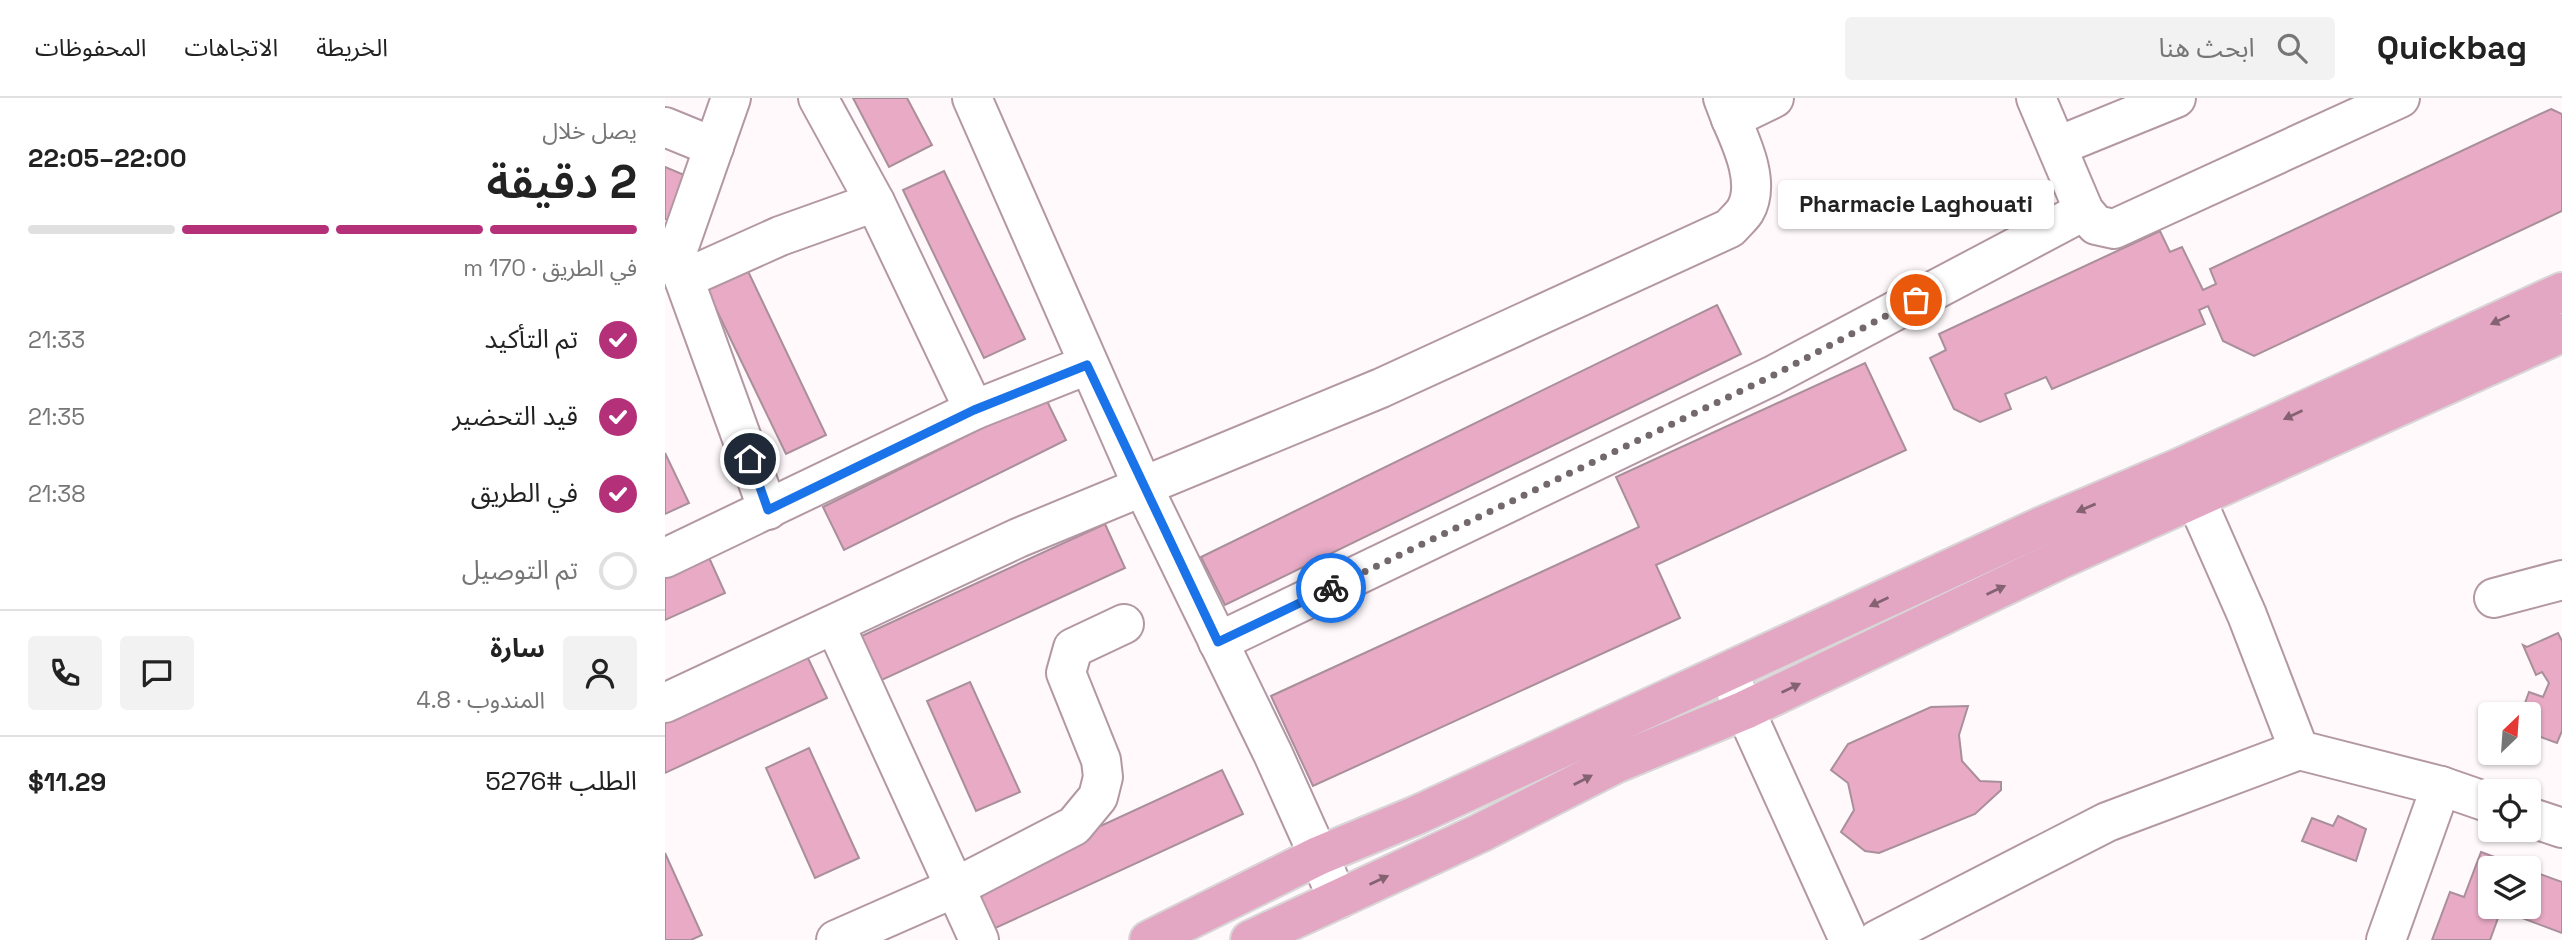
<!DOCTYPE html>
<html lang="ar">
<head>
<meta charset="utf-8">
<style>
  body { margin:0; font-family:"Space Grotesk","Noto Sans Arabic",sans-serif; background:#f2f2f2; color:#222; direction:rtl; height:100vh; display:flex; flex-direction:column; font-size:26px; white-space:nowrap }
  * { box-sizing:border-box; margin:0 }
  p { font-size:23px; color:#767676 }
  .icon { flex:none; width:38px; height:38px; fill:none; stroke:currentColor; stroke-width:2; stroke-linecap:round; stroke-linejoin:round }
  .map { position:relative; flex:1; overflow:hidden; direction:ltr }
  .drawer { display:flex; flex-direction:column; background:#fff; width:665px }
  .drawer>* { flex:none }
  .needle { width:46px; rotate:25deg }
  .buttons { position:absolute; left:1813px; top:604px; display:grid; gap:14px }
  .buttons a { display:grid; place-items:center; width:63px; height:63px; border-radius:7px; background:#fff; box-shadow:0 2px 5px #0004; font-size:35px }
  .pin { position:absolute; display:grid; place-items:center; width:60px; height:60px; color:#fff; margin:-30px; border:4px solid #fff; border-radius:50%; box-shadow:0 2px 7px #0007 }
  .courier { position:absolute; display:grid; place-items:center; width:70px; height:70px; margin:-35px; border:5px solid #1a73e8; border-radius:50%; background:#fff; color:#222; box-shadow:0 2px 9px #0007 }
  .bubble { position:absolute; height:49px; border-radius:7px; background:#fff; box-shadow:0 2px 5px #0004; font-size:23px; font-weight:600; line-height:49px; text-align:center; direction:rtl }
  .overview em { font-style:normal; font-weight:600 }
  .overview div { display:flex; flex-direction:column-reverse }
  .overview { display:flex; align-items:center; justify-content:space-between; height:119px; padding:0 28px }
  h1 { font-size:46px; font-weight:600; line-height:52px }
  .bar { display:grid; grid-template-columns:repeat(4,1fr); gap:10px 7px; align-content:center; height:84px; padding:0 28px }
  .bar i { height:9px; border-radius:5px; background:#e0e0e0 }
  .bar .active { background:#b4317a }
  .bar p { grid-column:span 4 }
  .line { display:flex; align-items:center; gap:18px; padding:0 28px; border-top:2px solid #e0e0e0 }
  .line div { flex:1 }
  .round { display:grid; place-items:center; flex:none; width:74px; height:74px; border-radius:7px; background:#f2f2f2 }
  ol { padding:0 28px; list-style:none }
  li { display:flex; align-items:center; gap:21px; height:77px }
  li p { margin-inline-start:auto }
  li .icon { padding:7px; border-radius:50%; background:#b4317a; color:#fff; stroke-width:4 }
  li:last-child { color:#767676 }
  li i { width:38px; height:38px; border:4px solid #e0e0e0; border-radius:50% }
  header { display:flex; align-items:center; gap:42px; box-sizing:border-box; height:98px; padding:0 35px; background:#fff; border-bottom:2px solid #e0e0e0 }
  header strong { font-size:33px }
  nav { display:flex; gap:38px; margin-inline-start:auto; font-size:24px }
  .search { width:490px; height:63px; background:#f2f2f2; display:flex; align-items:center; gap:18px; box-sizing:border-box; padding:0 24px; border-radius:7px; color:#767676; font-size:26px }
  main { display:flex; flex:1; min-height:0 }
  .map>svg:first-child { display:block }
  .building { fill:#e8aac5; stroke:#a98f9a; stroke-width:2 }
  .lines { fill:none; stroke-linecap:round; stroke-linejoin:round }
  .minor-casing { stroke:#b398a4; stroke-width:42 }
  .major-casing { stroke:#d8d6d7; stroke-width:42 }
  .minor { stroke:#fff; stroke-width:38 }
  .major { stroke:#e3a7c4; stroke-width:38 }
  .oneway { fill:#856272 }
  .done { stroke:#73696d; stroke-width:7; stroke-dasharray:0 12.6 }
  .route { stroke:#1a73e8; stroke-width:9 }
</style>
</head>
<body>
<header>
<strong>Quickbag</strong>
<div class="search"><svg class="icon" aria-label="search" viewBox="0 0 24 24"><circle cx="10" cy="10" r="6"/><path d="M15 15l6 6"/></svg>ابحث هنا</div>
<nav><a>الخريطة</a><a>الاتجاهات</a><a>المحفوظات</a></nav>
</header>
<main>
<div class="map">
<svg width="1897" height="842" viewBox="0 0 1897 842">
  <rect width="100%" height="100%" fill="#fff9fb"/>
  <g class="building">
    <path d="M188,0H242L267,47L224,69Z"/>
    <path d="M1886,11L1897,16V113L1589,258L1558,243L1543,208L1534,212L1540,226L1387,291L1381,279L1340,296L1346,311L1315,324L1289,311L1265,260L1281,252L1274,236L1495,133L1505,154L1517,149L1538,192L1551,186L1545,171Z"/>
    <path d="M0,69L24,79L6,123L0,121Z"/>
    <path d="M279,73L360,241L319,260L238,92Z"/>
    <path d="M81,169L161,337L121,356L40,188Z"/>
    <path d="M1052,207L1076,256L560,507L536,459Z"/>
    <path d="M1200,265L1241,352L991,467L1015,520L648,688L606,598L974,429L951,379Z"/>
    <path d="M380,299L401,342L179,452L158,409Z"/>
    <path d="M0,355L24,405L0,416Z"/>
    <path d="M440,426L460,470L208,586L188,542Z"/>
    <path d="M41,453L60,495L0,522V472Z"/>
    <path d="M1893,535L1897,543V633L1892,645L1865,635L1870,623L1864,621V616H1856L1864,594L1878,599L1884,585L1877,574L1871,577L1858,547L1862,549Z"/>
    <path d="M141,556L162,600L0,675V622Z"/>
    <path d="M305,584L355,694L311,713L262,603Z"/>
    <path d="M1303,608L1294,637L1297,663L1315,683L1336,684V692L1310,716L1214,755L1200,753L1176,734L1189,712L1183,685L1166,672L1183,646L1266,609Z"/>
    <path d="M144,650L194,760L150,780L101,670Z"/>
    <path d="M557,672L578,716L326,832L305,788Z"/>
    <path d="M1673,718L1701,731L1691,763L1637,743L1647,720L1668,728Z"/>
    <path d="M1816,754L1859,770H1825V808H1864V772L1897,784V835L1836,812L1825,842H1767L1785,794L1799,799Z"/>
    <path d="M0,755L37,837L26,842H0Z"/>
  </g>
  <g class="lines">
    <g class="minor-casing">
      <g id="minor">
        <path d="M153,0L210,104L309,312"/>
        <path d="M307,0L478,389L608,656L673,801"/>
        <path d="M1058,0L1066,21L1109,0"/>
        <path d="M1371,0L1419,113L1431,127L1449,131L1735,0"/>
        <path d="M0,29L49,49"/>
        <path d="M1393,48L1511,0"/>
        <path d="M0,156L10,160L19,181L103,412"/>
        <path d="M10,160L66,0"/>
        <path d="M19,181L115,138L210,104"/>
        <path d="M1518,372L1582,517L1634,652L1776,688L1825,705"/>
        <path d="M0,460L309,312L422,267"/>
        <path d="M1829,500L1897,482"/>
        <path d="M170,527L314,842"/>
        <path d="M553,544L1107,278L1419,113"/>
        <path d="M1063,575L1184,842"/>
        <path d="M0,605L353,440L716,290L1065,130C1069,125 1076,119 1080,113C1096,86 1077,46 1066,21"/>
        <path d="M1864,719L1897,730"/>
        <path d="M171,842L289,790L409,728L433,699L438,679L436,662L401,575L408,550L459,526"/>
        <path d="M1212,842L1442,724L1634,652"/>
        <path d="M1721,842L1776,688"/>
      </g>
    </g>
    <g class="major-casing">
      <g id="major">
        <path d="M484,842L653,758L752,717L1375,429L1516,369L1897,194"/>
        <path d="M585,842L815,735L950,666L1080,612L1396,461L1897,235"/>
      </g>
    </g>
    <use href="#minor" class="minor"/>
    <use href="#major" class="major"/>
  </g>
  <defs><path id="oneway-solid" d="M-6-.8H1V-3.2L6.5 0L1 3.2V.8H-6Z" transform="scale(1.75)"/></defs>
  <g class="oneway">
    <use href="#oneway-solid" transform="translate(1835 222) rotate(155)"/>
    <use href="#oneway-solid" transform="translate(1628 317) rotate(155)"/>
    <use href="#oneway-solid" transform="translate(1421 410) rotate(157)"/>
    <use href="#oneway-solid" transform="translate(1331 492) rotate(-25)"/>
    <use href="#oneway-solid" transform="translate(1214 504) rotate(155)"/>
    <use href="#oneway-solid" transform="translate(1126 590) rotate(-26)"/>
    <use href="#oneway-solid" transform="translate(918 682) rotate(-27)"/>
    <use href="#oneway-solid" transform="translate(714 782) rotate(-25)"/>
  </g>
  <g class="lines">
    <path class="done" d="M666,490L1107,278L1251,202"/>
    <path class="route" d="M85,361L103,412L309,312L422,267L553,544L666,490"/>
  </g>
</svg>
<div class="buttons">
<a><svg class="needle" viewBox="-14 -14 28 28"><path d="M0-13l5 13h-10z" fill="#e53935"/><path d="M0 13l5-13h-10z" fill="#767676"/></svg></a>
<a><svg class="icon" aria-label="locate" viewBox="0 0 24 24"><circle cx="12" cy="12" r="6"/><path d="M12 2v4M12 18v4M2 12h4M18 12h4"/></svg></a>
<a><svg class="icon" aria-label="layers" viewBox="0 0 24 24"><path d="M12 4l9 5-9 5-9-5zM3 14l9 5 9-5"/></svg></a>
</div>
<div class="pin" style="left:1251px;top:202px;background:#ea580c"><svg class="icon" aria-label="bag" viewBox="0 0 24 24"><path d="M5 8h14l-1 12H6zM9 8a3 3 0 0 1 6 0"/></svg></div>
<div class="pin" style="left:85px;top:361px;background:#1f2937"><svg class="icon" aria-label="home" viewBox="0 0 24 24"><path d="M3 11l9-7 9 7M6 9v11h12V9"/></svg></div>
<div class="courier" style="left:666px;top:490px"><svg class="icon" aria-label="bike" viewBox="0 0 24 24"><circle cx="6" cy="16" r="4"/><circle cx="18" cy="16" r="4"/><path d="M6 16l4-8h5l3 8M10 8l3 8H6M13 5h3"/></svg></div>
<div class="bubble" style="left:1113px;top:82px;width:276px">Pharmacie Laghouati</div>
</div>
<section class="drawer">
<div class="overview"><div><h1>2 دقيقة</h1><p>يصل خلال</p></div><em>22:00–22:05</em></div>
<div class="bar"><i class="active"></i><i class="active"></i><i class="active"></i><i></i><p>في الطريق · 170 m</p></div>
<ol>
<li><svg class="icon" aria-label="check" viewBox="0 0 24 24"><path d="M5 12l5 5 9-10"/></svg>تم التأكيد<p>21:33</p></li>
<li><svg class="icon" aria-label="check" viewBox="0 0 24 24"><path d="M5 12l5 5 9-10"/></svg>قيد التحضير<p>21:35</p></li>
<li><svg class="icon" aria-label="check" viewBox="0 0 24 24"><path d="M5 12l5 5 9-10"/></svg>في الطريق<p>21:38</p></li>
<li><i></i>تم التوصيل</li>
</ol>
<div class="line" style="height:126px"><a class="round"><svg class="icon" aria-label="person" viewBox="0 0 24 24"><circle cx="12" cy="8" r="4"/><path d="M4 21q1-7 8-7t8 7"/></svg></a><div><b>سارة</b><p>المندوب · 4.8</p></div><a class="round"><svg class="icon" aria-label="chat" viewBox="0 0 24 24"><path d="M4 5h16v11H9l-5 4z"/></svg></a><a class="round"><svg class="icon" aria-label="phone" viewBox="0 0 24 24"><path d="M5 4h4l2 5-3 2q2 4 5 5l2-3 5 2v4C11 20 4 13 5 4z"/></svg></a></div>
<div class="line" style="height:91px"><div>الطلب #5276</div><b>$11.29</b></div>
</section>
</main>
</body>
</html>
